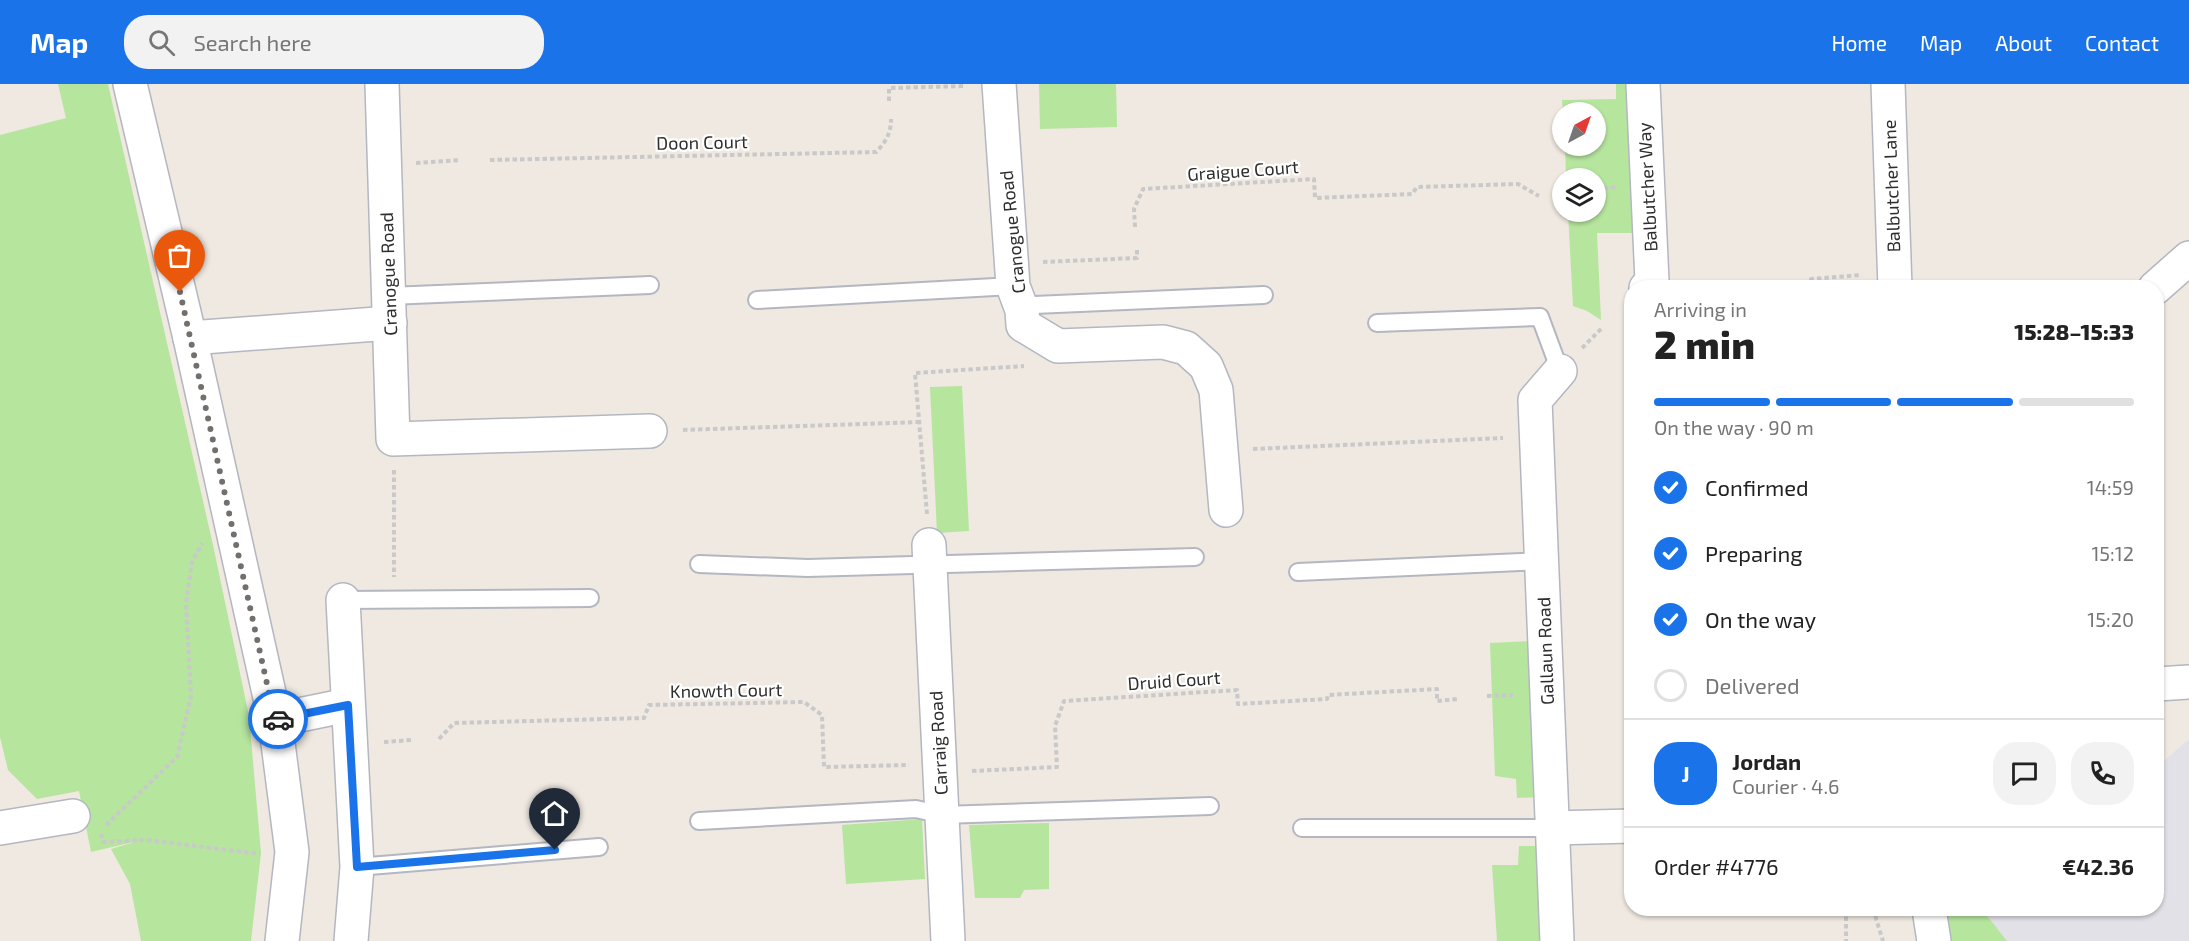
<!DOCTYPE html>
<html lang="en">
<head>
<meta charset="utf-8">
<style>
  body { margin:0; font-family:"Exo 2",sans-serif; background:#f2f2f2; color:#222; height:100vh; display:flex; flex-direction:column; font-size:22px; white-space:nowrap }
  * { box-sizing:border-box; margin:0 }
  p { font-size:20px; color:#767676 }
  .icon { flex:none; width:33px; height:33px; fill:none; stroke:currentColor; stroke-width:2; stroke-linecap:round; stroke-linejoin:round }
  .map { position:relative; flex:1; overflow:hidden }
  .drawer { position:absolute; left:1624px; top:196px; width:540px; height:636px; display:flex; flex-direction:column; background:#fff; border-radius:24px; box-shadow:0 2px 4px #0004 }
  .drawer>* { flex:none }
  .needle { width:39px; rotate:40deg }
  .tools { position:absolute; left:1552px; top:18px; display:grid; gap:12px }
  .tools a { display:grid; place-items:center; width:54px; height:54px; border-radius:50%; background:#fff; box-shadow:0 2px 4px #0004; font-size:30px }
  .pin { position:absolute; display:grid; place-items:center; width:51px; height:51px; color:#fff; margin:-62px -26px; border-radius:50% 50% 50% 0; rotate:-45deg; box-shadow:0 0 6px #0007 }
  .pin .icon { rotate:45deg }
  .courier { position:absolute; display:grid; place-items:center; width:60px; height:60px; margin:-30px; border:4px solid #1a73e8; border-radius:50%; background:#fff; color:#222; box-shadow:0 2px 8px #0007 }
  .headline em { font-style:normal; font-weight:800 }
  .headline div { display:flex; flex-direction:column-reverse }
  .headline { display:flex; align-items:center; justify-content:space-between; height:102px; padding:0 30px }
  h1 { font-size:39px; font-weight:800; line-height:45px }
  .bar { display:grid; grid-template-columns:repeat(4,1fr); gap:9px 6px; align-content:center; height:72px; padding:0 30px }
  .bar i { height:8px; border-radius:4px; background:#e0e0e0 }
  .bar .on { background:#1a73e8 }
  .bar p { grid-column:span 4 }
  .line { display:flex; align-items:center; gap:15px; padding:0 30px; border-top:2px solid #e0e0e0 }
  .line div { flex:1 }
  .round { display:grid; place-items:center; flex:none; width:63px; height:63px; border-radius:24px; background:#f2f2f2 }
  ol { padding:0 30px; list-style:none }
  li { display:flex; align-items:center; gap:18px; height:66px }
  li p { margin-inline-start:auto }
  li .icon { padding:6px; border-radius:50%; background:#1a73e8; color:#fff; stroke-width:4 }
  li:last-child { color:#767676 }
  li i { width:33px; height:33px; border:3px solid #e0e0e0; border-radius:50% }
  header { display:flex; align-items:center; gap:36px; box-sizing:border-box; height:84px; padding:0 30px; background:#1a73e8; color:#fff }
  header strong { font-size:28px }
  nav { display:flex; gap:33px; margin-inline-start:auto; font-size:21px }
  .search { width:420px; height:54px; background:#f2f2f2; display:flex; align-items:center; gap:15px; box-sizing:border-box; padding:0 21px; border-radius:24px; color:#767676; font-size:22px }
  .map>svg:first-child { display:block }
  .industrial { fill:#e3e1e8 }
  .grass { fill:#b6e59e }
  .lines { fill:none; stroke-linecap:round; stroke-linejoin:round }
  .lane-casing { stroke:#b4b7c1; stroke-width:20 }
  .street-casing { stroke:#b4b7c1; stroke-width:36 }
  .secondary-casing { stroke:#b4b7c1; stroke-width:36 }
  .path { stroke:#c9c9c9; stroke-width:4; stroke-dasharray:4.5 3; stroke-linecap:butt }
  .lane { stroke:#fff; stroke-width:16 }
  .street { stroke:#fff; stroke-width:33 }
  .secondary { stroke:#fff; stroke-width:33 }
  .done { stroke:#726f6d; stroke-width:6; stroke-dasharray:0 10.8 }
  .route { stroke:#1a73e8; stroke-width:8 }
  .labels { text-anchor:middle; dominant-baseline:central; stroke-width:4.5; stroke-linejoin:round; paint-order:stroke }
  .street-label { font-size:18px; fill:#2e2e2e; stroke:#fff }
</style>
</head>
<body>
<header>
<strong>Map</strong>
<div class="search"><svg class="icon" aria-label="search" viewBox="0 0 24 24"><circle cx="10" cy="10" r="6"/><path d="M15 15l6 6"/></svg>Search here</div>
<nav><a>Home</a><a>Map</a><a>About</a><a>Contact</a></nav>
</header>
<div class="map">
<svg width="2189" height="857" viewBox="0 0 2189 857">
  <rect width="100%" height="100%" fill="#efe9e1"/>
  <path class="industrial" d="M2189,655V857H2007L1985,829L1989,825H2157V683Z"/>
  <g class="grass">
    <path d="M58,0H108L213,461L249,632L261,769L251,857H141L130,800L111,765L138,757L91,768L79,707L37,715L8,686L0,653V51L66,34Z"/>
    <path d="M1039,0H1116L1117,43L1040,45Z"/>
    <path d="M1616,0H1636L1642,149H1597L1601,236L1587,227L1573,222L1568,128H1596V94H1566L1565,62H1596V28L1563,29L1562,16L1616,15Z"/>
    <path d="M962,302L969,447L937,449L930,303Z"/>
    <path d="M1532,557L1539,713L1517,714L1516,695L1495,692L1490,559Z"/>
    <path d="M922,735L925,795L846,800L842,741Z"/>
    <path d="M1049,739V805L1024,806L1020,814H975L969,741Z"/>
    <path d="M1519,762H1544L1547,857H1497L1492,781H1518Z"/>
    <path d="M1946,825C1987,825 1982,825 2007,857H1952Z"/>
  </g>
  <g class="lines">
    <g class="lane-casing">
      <g id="lane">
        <path d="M389,212L650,201"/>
        <path d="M757,216L1013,202"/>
        <path d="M1022,226L1034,221L1264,211"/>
        <path d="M1377,239L1540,233L1560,287"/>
        <path d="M699,480L808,484L1195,473"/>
        <path d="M1298,488L1542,477"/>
        <path d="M343,516L590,514"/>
        <path d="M699,737L916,725L942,731L1210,722"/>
        <path d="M1302,744H1552"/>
        <path d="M357,783L599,763"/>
      </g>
    </g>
    <g class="street-casing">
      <g id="street">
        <path d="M382,0L393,355L650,347"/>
        <path d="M999,0L1013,202L1022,226L1023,241L1058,262L1163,258L1186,264L1206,282L1216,306L1226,426"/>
        <path d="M1643,0L1652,197L1646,204"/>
        <path d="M2155,204L2189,174"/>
        <path d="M190,254L390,239"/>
        <path d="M929,461L948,857"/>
        <path d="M343,516L357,783L351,857"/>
        <path d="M2157,600L2189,598"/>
        <path d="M275,636L348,621"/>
        <path d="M0,744L73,732"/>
        <path d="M1552,744L1632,742"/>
        <path d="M1557,857L1535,316L1560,287"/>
      </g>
    </g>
    <g class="secondary-casing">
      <g id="secondary">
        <path d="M130,0L190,254L275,636L292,768L282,857"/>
        <path d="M1888,0L1895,204"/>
        <path d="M1929,825L1934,857"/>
      </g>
    </g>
    <g class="path">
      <path d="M889,17V4L966,2"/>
      <path d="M490,76L876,68C886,58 891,49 891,35"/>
      <path d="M416,79L461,76"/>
      <path d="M1596,106L1616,103"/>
      <path d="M1135,143L1134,125L1143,105L1314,95L1315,114L1412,110L1417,103L1518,100L1539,112"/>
      <path d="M1043,178L1137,174V164"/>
      <path d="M1812,204L1811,195L1862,191"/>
      <path d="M1582,264L1603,243"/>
      <path d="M683,346L919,338"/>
      <path d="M1253,365L1503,354"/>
      <path d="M394,386V493"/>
      <path d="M927,430L915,289L1024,282"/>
      <path d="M1487,612L1513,611"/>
      <path d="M439,655L454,639L644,634L649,621L804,618L822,631L824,683L909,681"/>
      <path d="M384,658L411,656"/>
      <path d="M972,687L1057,683L1055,642L1064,617L1237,606L1238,620L1327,615L1328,611L1437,605V617L1459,615"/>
      <path d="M106,741L177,673L191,612L186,519L192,478L202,459"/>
      <path d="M101,750L103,758L147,756L260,770"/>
      <path d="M1846,825V857"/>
      <path d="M1873,825L1883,857"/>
    </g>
    <use href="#lane" class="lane"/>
    <use href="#street" class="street"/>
    <use href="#secondary" class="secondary"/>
  </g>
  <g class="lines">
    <path class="done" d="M180,208L275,636L278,635"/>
    <path class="route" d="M278,635L348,621L357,783L555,766"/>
  </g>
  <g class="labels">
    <g class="street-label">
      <text transform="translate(702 58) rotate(-1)">Doon Court</text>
      <text transform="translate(1243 86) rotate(-4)">Graigue Court</text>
      <text transform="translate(1891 102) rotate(-92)">Balbutcher Lane</text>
      <text transform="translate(1647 103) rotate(-93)">Balbutcher Way</text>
      <text transform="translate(1012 148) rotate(-96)">Cranogue Road</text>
      <text transform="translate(388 190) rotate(-92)">Cranogue Road</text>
      <text transform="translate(1545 567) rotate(-92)">Gallaun Road</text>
      <text transform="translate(1174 596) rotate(-4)">Druid Court</text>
      <text transform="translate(726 606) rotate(-1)">Knowth Court</text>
      <text transform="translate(938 659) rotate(-93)">Carraig Road</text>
    </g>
  </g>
</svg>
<div class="tools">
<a><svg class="needle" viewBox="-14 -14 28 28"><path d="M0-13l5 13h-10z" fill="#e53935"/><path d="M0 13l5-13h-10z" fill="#767676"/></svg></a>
<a><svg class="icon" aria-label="layers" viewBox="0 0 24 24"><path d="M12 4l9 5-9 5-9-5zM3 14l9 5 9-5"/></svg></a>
</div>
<div class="pin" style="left:180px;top:208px;background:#ea580c"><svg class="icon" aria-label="bag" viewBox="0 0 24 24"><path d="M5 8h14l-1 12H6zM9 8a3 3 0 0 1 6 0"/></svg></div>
<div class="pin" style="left:555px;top:766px;background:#1f2937"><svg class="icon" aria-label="home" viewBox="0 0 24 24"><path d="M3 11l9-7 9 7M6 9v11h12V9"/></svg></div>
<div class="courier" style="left:278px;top:635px"><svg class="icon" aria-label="car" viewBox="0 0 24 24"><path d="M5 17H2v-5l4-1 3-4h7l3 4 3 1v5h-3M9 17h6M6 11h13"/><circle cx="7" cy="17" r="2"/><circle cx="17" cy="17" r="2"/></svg></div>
<section class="drawer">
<div class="headline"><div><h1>2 min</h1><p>Arriving in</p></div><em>15:28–15:33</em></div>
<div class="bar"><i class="on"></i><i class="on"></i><i class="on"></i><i></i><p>On the way · 90 m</p></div>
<ol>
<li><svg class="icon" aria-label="check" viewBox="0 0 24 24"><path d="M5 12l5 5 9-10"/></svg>Confirmed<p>14:59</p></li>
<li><svg class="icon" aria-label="check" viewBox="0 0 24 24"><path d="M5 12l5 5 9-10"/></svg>Preparing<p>15:12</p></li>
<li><svg class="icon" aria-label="check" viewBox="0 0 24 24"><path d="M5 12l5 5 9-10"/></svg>On the way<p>15:20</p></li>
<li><i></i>Delivered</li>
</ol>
<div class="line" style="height:108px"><b class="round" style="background:#1a73e8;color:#fff">J</b><div><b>Jordan</b><p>Courier · 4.6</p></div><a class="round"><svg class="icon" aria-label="chat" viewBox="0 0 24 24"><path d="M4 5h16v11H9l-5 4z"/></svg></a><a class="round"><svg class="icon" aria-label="phone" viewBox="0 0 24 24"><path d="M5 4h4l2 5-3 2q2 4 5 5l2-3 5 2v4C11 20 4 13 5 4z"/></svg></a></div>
<div class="line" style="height:78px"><div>Order #4776</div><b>€42.36</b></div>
</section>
</div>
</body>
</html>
